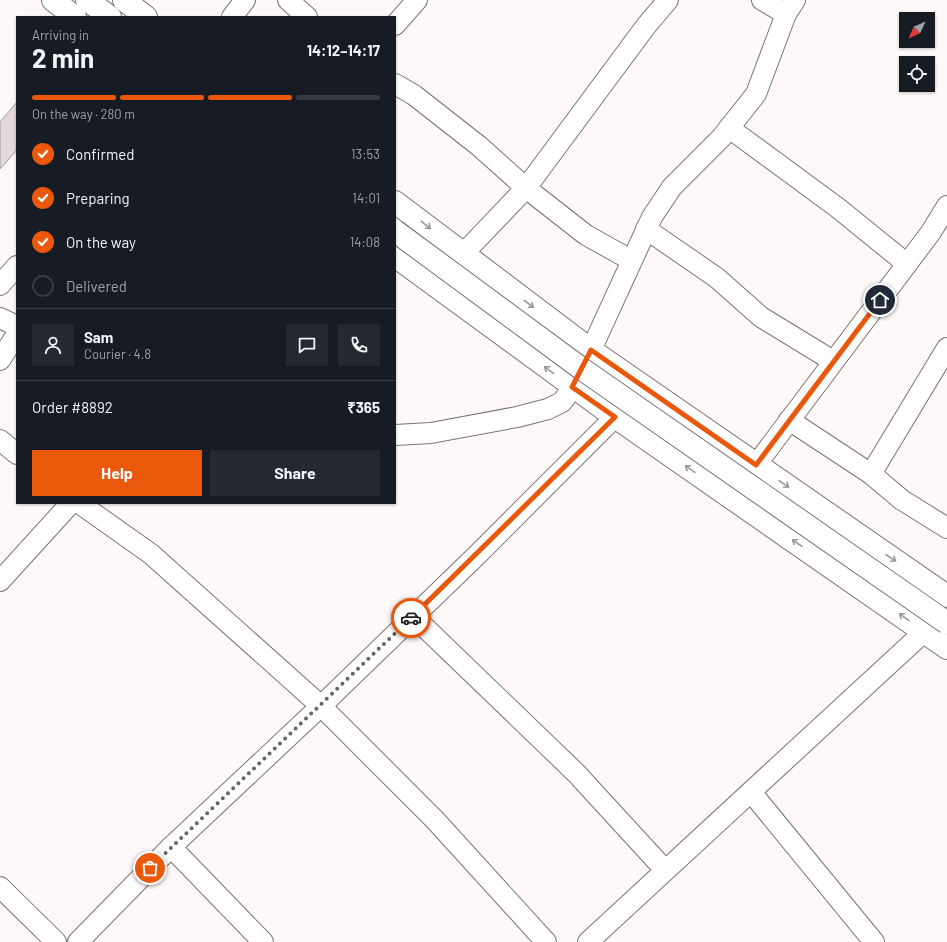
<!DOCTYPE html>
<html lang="en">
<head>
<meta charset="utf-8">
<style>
  body { margin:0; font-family:Barlow,sans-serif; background:#242831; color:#f1f3f6; height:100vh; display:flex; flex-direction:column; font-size:15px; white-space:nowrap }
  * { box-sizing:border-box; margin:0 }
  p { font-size:13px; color:#9ea1a6 }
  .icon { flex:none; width:22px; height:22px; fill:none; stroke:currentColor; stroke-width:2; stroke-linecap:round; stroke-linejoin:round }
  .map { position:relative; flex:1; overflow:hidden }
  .sheet { position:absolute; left:16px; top:16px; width:380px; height:488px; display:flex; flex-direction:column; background:#171b24; border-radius:0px; box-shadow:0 1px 3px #0004 }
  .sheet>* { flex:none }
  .needle { width:26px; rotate:225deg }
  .tools { position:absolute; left:899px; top:12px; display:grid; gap:8px }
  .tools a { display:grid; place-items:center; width:36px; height:36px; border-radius:0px; background:#171b24; box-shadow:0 1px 3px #0004; font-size:20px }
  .pin { position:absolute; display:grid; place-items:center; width:34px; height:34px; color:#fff; margin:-17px; border:2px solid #fff; border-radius:50%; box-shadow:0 1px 4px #0007 }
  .courier { position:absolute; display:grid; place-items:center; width:40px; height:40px; margin:-20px; border:3px solid #ea580c; border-radius:50%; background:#fff; color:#222; box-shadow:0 1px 5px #0007 }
  .summary em { font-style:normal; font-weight:700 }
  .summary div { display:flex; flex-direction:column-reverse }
  .summary { display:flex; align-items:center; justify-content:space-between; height:68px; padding:0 16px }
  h1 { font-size:26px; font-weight:700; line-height:30px }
  .bar { display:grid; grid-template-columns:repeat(4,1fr); gap:6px 4px; align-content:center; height:48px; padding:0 16px }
  .bar i { height:5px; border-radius:3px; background:#363941 }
  .bar .selected { background:#ea580c }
  .bar p { grid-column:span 4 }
  .line { display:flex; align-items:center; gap:10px; padding:0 16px; border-top:1px solid #363941 }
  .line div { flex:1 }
  .round { display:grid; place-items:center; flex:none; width:42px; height:42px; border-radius:0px; background:#242831 }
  ol { padding:0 16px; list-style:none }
  li { display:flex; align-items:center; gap:12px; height:44px }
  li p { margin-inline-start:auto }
  li .icon { padding:4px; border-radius:50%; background:#ea580c; color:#fff; stroke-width:4 }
  li:last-child { color:#9ea1a6 }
  li i { width:22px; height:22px; border:2px solid #363941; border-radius:50% }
  .cta { display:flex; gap:8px; margin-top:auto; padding:8px 16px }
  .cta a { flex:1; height:46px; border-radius:0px; background:#ea580c; color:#fff; font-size:16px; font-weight:700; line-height:46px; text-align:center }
  .cta a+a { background:#242831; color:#f1f3f6 }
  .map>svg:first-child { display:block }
  .building { fill:#e3d9dd; stroke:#a1989c }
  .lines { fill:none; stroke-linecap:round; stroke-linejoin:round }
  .minor-casing { stroke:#7c7372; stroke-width:22 }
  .primary-casing { stroke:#7c7372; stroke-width:24 }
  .minor { stroke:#fff; stroke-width:20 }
  .primary { stroke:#fff; stroke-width:22 }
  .primary-bridge-casing { stroke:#7c7372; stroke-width:24; stroke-linecap:butt }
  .primary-bridge { stroke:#fff; stroke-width:22 }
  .oneway { stroke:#989696 }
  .done { stroke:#6a6464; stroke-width:4; stroke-dasharray:0 7.2 }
  .route { stroke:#ea580c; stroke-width:5 }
</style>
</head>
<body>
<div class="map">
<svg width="947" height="942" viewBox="0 0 947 942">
  <rect width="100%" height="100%" fill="#fff8f8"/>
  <path class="building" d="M17,102V150L0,169V122Z"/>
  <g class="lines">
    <g class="minor-casing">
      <g id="minor">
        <path d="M288,0L307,17"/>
        <path d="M762,0L786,14"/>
        <path d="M232,17L245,0"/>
        <path d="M395,25L417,0"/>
        <path d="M395,84L414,95L479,146L526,188L586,235L631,260"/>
        <path d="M729,128L838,208L907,264"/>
        <path d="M646,229L717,278L761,317L833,361"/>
        <path d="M463,254L526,188L646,26L668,0"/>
        <path d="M0,285L17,266"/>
        <path d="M0,318L17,326"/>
        <path d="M0,360L17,334"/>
        <path d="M789,420L871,474L902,500L947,528"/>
        <path d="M395,435L431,433L517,417L548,409L562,402L573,387L591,350L652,217L672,187L721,138L756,94L786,14L795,0"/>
        <path d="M0,440L17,454"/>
        <path d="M871,474L947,348"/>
        <path d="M747,477L931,232L947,206"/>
        <path d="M79,503L151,554L321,706L435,820L546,942"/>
        <path d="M0,581L71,503"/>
        <path d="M413,616L576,773L665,870"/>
        <path d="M751,792L874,942"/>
        <path d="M171,847L263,942"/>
        <path d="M0,887L56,942"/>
        <path d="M78,942L171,847L321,706L475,557L615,417"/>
        <path d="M588,942L925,631"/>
      </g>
    </g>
    <g class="primary-casing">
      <g id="primary">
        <path d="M53,0L75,17"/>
        <path d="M87,0L110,17"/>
        <path d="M124,0L146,17"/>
        <path d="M395,202L591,350L947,596"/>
        <path d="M395,256L615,417L947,648"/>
      </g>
    </g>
    <use href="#minor" class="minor"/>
    <use href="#primary" class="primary"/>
    <g class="primary-bridge-casing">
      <path id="primary-bridge" d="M395,231L582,369L947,623"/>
    </g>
    <use href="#primary-bridge" class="primary-bridge"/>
  </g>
  <defs><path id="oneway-shaft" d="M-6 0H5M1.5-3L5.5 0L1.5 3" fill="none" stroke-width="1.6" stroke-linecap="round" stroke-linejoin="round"/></defs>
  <g class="oneway">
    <use href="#oneway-shaft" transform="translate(426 225) rotate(38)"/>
    <use href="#oneway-shaft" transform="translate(529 304) rotate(37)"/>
    <use href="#oneway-shaft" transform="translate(549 370) rotate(-144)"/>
    <use href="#oneway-shaft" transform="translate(690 469) rotate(-145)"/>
    <use href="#oneway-shaft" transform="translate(784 484) rotate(34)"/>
    <use href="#oneway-shaft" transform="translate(797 543) rotate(-145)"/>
    <use href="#oneway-shaft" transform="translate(891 558) rotate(34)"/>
    <use href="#oneway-shaft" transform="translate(904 617) rotate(-145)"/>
  </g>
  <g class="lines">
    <path class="done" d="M150,868L411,618"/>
    <path class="route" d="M411,618L615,417L572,387L591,350L756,465L880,300"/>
  </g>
</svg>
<div class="tools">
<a><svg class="needle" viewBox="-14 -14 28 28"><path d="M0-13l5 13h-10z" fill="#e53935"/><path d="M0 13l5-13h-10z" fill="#9ea1a6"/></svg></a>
<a><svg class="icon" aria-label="locate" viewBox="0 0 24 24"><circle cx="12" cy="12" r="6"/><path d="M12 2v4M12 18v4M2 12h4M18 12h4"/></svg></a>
</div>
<div class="pin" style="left:150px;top:868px;background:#ea580c"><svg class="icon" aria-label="bag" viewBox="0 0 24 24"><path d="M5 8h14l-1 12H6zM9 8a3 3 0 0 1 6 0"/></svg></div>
<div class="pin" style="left:880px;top:300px;background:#1f2937"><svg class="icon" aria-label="home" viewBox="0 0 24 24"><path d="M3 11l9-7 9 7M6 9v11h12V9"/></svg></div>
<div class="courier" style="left:411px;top:618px"><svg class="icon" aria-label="car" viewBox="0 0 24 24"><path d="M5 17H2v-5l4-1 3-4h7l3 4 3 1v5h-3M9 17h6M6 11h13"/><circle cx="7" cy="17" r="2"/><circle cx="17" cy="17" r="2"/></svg></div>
<section class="sheet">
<div class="summary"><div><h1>2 min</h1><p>Arriving in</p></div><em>14:12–14:17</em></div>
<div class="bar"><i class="selected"></i><i class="selected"></i><i class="selected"></i><i></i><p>On the way · 280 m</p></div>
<ol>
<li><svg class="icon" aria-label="check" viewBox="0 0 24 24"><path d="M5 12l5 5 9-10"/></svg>Confirmed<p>13:53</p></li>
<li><svg class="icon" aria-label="check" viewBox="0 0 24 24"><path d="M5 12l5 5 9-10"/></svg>Preparing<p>14:01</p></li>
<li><svg class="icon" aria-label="check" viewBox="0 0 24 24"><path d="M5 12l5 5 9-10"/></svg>On the way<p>14:08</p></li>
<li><i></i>Delivered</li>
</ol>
<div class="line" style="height:72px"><a class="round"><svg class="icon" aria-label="person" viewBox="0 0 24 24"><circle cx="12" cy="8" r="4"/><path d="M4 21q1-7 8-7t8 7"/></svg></a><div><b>Sam</b><p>Courier · 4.8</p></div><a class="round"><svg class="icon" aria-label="chat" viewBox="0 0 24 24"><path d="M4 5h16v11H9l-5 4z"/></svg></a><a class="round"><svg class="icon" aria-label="phone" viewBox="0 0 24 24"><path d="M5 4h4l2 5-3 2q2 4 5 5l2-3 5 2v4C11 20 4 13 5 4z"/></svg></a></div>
<div class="line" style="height:52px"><div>Order #8892</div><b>₹365</b></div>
<div class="cta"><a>Help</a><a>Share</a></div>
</section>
</div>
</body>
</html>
